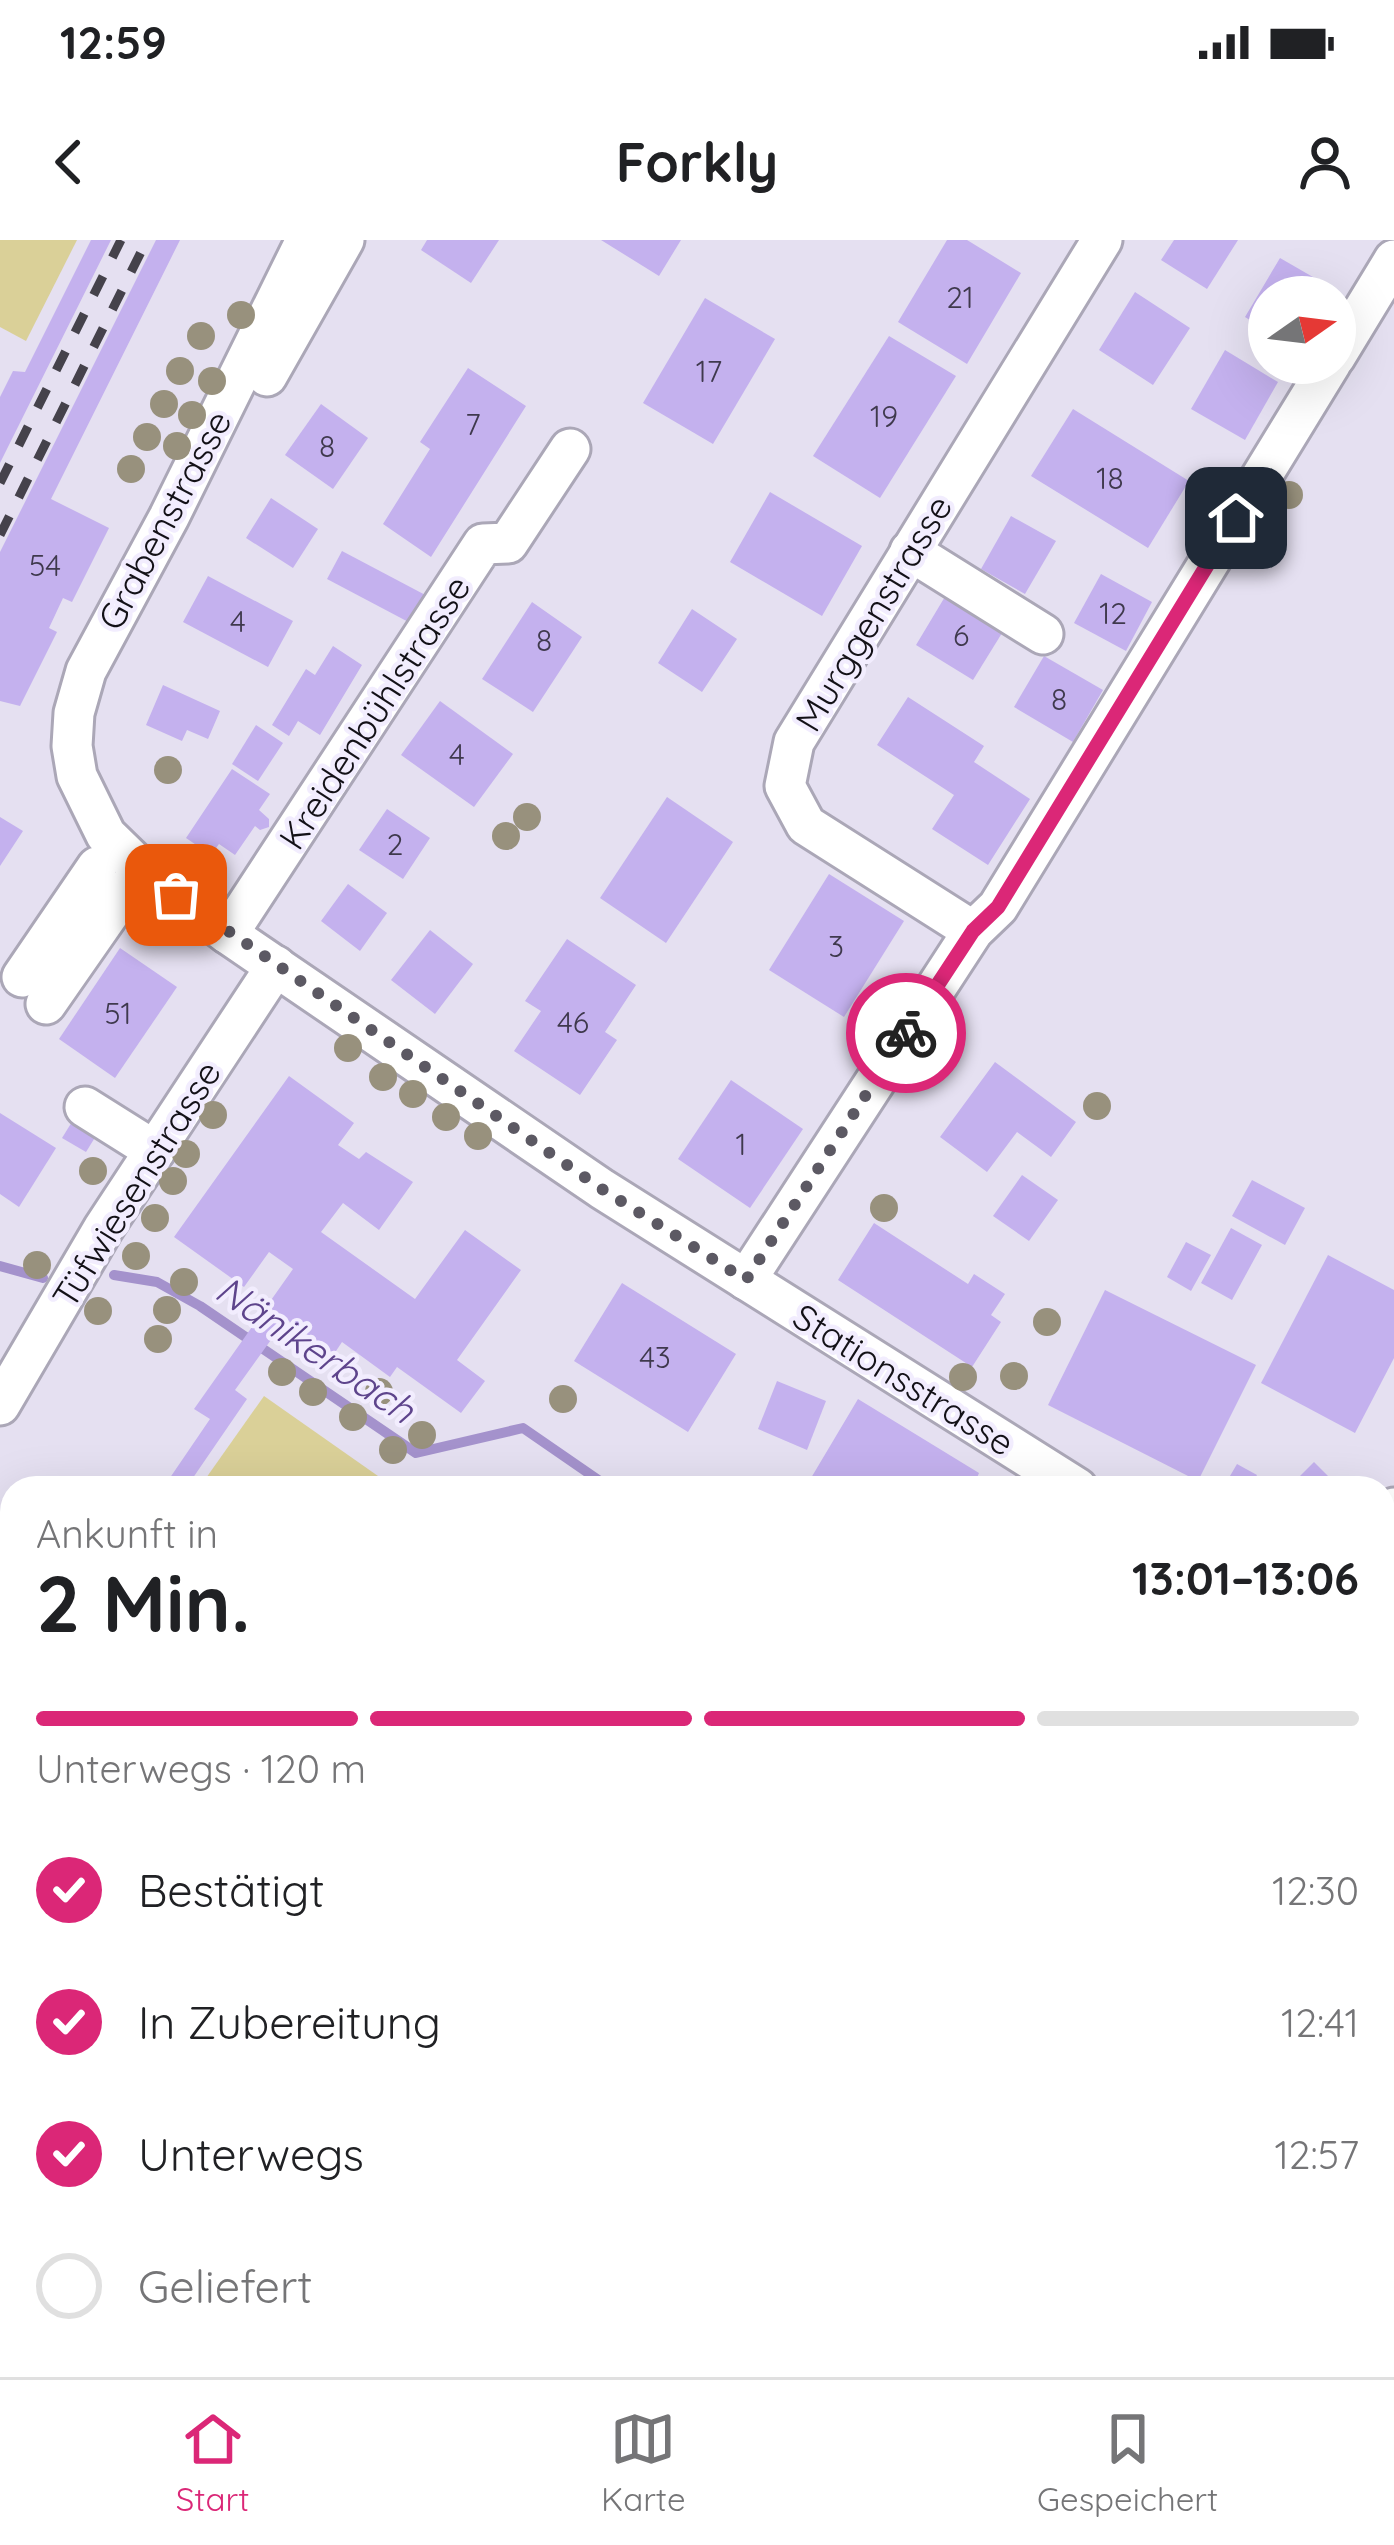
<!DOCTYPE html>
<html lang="de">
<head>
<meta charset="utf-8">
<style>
  body { margin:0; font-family:Quicksand,sans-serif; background:#f6f6f6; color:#202124; height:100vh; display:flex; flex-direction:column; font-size:45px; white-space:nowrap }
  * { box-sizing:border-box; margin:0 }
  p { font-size:39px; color:#757577 }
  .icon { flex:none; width:66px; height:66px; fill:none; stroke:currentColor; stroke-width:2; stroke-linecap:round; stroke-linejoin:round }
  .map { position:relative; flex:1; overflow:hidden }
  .side { position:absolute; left:0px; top:1236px; width:1395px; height:903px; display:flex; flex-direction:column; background:#fff; border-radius:36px 36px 0 0; box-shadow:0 12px 48px #0002 }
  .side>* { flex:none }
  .needle { width:78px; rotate:76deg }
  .controls { position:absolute; left:1248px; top:36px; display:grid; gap:24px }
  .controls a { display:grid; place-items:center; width:108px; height:108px; border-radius:50%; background:#fff; box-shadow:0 12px 48px #0002; font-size:60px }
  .pin { position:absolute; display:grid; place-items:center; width:102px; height:102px; color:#fff; margin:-51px; border-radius:24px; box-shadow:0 6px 18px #0006 }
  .courier { position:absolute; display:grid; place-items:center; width:120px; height:120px; margin:-60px; border:9px solid #db2777; border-radius:50%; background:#fff; color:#222; box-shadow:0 3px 15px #0007 }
  .head em { font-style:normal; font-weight:800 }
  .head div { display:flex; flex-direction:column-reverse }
  .head { display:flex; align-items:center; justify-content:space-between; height:204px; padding:0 36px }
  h1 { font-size:78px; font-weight:800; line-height:90px }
  .bar { display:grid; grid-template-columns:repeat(4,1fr); gap:18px 12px; align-content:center; height:144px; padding:0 36px }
  .bar i { height:15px; border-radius:9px; background:#e0e0e0 }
  .bar .on { background:#db2777 }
  .bar p { grid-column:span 4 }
  ol { padding:0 36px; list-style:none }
  li { display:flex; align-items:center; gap:36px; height:132px }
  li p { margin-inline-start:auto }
  li .icon { padding:12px; border-radius:50%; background:#db2777; color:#fff; stroke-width:4 }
  li:last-child { color:#757577 }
  li i { width:66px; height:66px; border:6px solid #e0e0e0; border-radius:50% }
  .status { display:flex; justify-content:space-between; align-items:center; height:84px; padding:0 60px; background:#fff; direction:ltr }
  .status svg { height:33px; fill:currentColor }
  header { display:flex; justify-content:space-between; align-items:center; height:156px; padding:0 36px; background:#fff; font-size:54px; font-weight:800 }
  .dock { display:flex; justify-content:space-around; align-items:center; height:168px; border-top:3px solid #e0e0e0; background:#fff; font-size:33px; color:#757577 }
  .dock a { display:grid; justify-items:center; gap:6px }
  .dock .on { color:#db2777 }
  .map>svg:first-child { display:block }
  .green { fill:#dad098 }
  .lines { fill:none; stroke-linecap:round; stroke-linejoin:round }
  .stream { stroke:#a492cc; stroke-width:10 }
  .building { fill:#c4b1ee }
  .minor-casing { stroke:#aba7b7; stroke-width:45 }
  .minor { stroke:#fff; stroke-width:39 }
  .rail { stroke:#45424b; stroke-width:9; stroke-dasharray:21 21; stroke-linecap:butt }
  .tree { fill:#98917d }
  .done { stroke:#5c5963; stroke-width:12; stroke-dasharray:0 21.6 }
  .route { stroke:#db2777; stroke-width:15 }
  .labels { text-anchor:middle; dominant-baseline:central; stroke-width:9; stroke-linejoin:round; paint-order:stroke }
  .number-label { font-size:30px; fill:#3f394d }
  .street-label { font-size:36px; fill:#131117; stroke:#f2edfe }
  .water-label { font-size:39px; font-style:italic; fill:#5e448c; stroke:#f2edfe }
</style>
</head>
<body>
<div class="status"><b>12:59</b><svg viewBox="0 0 49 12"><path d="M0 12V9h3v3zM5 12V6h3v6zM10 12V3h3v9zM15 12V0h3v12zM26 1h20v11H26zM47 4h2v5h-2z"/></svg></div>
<header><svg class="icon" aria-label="back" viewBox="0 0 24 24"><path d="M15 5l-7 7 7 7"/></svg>Forkly<svg class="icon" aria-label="person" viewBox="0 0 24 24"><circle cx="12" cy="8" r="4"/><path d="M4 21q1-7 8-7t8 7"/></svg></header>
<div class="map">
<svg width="1394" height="2137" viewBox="0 0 1394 2137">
  <rect width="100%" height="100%" fill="#e5e0f1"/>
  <g class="green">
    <path d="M0,0H77L26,101L0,87Z"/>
    <path d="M264,1156L378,1236L369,1248H199Z"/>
  </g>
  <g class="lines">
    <g class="stream">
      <path d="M0,1026L43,1038"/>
      <path d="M114,1035L157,1042L200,1066L416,1213L523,1188L610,1248"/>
    </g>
  </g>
  <g class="building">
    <path d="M91,0H111L0,223V157L13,131L25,132Z"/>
    <path d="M156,0H180L51,259L109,288L72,362L63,358L49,388L57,392L20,466L0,461V312Z"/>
    <path d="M427,0H499L471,43L421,10Z"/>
    <path d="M601,0H681L659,36Z"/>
    <path d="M947,0H967L1021,33L967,124L898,82Z"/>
    <path d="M1174,0H1238L1207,49L1161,20Z"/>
    <path d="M1280,18L1332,48L1327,57H1269V92L1245,77Z"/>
    <path d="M1135,52L1190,88L1153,145L1099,110Z"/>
    <path d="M705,58L775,99L713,204L643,163Z"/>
    <path d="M889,96L956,136L880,258L813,216Z"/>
    <path d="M1225,110L1278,142L1245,200L1191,169Z"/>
    <path d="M468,128L526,166L431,317L383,284L430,209L420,202Z"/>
    <path d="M321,164L368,198L333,249L285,215Z"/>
    <path d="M1073,169L1189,241L1148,308L1031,236Z"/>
    <path d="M770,252L862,306L822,376L730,322Z"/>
    <path d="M271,258L318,289L293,328L246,298Z"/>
    <path d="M1011,276L1056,301L1025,354L981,329Z"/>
    <path d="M342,311L431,358L416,386L327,339Z"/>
    <path d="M1101,334L1152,362L1126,411L1074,383Z"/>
    <path d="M208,336L293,381L268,427L183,382Z"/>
    <path d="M949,350L1007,385L973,440L916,405Z"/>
    <path d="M532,362L582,397L533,472L482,439Z"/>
    <path d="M692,369L737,399L702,452L658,423Z"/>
    <path d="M333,406L362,425L320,495L298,481L289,496L272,485L306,429L315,435Z"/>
    <path d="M1044,416L1103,450L1073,502L1014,467Z"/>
    <path d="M163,445L220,471L208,499L187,490L182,501L146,485Z"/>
    <path d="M908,457L984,506L974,522L1030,559L988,625L932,589L954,555L877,505Z"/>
    <path d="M440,461L513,514L474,567L401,515Z"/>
    <path d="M256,485L283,503L258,541L232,524Z"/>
    <path d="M232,529L270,554L259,570L269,579V587L260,590L255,586L235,615L219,604L211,615L186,598Z"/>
    <path d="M667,557L733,602L666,703L600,658Z"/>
    <path d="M387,569L430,598L403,639L359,610Z"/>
    <path d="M0,577L23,591L0,626Z"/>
    <path d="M829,634L904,681L844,777L769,730Z"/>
    <path d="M348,644L387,673L360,711L321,681Z"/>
    <path d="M430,690L473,724L435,774L391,740Z"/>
    <path d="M567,699L636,745L605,792L617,800L580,855L514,811L541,771L525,761Z"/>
    <path d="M120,708L177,747L115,838L59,799Z"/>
    <path d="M995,822L1076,882L1051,917L1017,892L987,932L940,897Z"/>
    <path d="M289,836L354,883L338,905L359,919L366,912L413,942L379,990L343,963L321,992L415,1059L465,990L521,1030L457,1120L485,1141L461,1173L397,1127L390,1137L342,1102L334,1114L286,1079L235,1150L247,1159L186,1248H163L210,1179L194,1169L293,1029L269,1012L244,1047L174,997Z"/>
    <path d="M731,840L803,889L750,968L678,919Z"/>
    <path d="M0,873L56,908L19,967L0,954Z"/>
    <path d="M75,877L99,891L86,912L62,898Z"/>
    <path d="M1022,935L1058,960L1029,1001L993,976Z"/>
    <path d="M1252,940L1305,968L1285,1005L1232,976Z"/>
    <path d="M874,983L968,1044L974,1034L1005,1054L991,1075L1001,1082L972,1127L838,1040Z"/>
    <path d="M1231,988L1262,1005L1232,1060L1201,1043Z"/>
    <path d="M1186,1002L1211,1015L1191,1051L1167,1037Z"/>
    <path d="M1328,1015L1394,1050V1118L1355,1193L1261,1143Z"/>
    <path d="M622,1043L736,1114L688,1192L574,1121Z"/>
    <path d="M1105,1050L1256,1125L1198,1241L1048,1165Z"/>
    <path d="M777,1141L826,1161L807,1210L758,1189Z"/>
    <path d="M858,1159L979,1233L976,1240L989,1248H878L866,1241L861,1248H828L811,1238Z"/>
    <path d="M1314,1222L1340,1248H1288Z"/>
    <path d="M1237,1224L1257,1235L1250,1248H1223Z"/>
    <path d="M12,1355V1400L0,1392V1373Z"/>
    <path d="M1387,1567L1394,1570V1648L1383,1643V1576Z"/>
    <path d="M12,1624V1675L0,1668V1646Z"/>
    <path d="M0,2019L12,2024V2069L0,2063Z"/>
    <path d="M1383,2023L1394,2025V2091L1383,2089Z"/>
    <path d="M412,2127H510L507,2137H441Z"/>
    <path d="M583,2127H716L719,2128L715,2137H579Z"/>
    <path d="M978,2127H1135L1131,2137H1002Z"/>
  </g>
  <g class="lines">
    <g class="minor-casing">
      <g id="minor">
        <path d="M306,0L169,277L86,431L74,473L72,506L77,536L106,595L143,631L228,694L602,949L1077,1248"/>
        <path d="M1335,117L1394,20"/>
        <path d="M267,136L344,0"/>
        <path d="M910,311L1043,394"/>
        <path d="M973,691L806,585L785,546L794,502L1102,0"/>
        <path d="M228,694L483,304L508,303L570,209"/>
        <path d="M22,737L97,627"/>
        <path d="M46,764L124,652L143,631"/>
        <path d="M85,867L155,911"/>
        <path d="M746,1040L973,691L998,667L1331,123"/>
        <path d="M0,1165L103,989L276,726"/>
        <path d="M1383,1290L1394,1268"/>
        <path d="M1383,1733L1394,1731"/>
        <path d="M1383,1788L1394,1823"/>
        <path d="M339,2127L366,2137"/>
        <path d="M883,2127L911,2137"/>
        <path d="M760,2137L762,2127"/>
      </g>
    </g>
    <use href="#minor" class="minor"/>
    <g class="rail">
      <path d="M0,243L121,0"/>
      <path d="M0,295L147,0"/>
    </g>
  </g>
  <g class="tree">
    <circle cx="241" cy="75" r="14"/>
    <circle cx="201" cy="96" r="14"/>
    <circle cx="180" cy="131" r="14"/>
    <circle cx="212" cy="141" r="14"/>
    <circle cx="164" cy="164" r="14"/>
    <circle cx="192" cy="175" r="14"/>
    <circle cx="147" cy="197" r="14"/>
    <circle cx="177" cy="206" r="14"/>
    <circle cx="131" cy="229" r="14"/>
    <circle cx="1289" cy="255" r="14"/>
    <circle cx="168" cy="530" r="14"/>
    <circle cx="527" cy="577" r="14"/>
    <circle cx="506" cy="596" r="14"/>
    <circle cx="348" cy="808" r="14"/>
    <circle cx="383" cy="837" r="14"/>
    <circle cx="413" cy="854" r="14"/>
    <circle cx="1097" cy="866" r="14"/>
    <circle cx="213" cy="875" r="14"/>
    <circle cx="446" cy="877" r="14"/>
    <circle cx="478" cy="896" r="14"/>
    <circle cx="186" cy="914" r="14"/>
    <circle cx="93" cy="931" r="14"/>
    <circle cx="173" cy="941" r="14"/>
    <circle cx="884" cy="968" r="14"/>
    <circle cx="155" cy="978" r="14"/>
    <circle cx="136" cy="1016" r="14"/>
    <circle cx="37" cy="1025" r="14"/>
    <circle cx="184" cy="1042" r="14"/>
    <circle cx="167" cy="1070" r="14"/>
    <circle cx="98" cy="1071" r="14"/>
    <circle cx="1047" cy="1082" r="14"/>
    <circle cx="158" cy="1099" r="14"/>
    <circle cx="282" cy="1132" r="14"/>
    <circle cx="1014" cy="1136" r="14"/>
    <circle cx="963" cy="1137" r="14"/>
    <circle cx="313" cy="1152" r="14"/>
    <circle cx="379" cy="1152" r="14"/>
    <circle cx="563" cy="1159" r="14"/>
    <circle cx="353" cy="1177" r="14"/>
    <circle cx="422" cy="1195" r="14"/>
    <circle cx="393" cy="1210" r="14"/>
  </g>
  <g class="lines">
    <path class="done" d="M176,655L602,949L746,1040L906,793"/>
    <path class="route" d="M906,793L973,691L998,667L1236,278"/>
  </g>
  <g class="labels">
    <g class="number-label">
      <text x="960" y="57">21</text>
      <text x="709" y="131">17</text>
      <text x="884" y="176">19</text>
      <text x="473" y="184">7</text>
      <text x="327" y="206">8</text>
      <text x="1110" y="238">18</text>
      <text x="45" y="325">54</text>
      <text x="1113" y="373">12</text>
      <text x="238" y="381">4</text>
      <text x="961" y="395">6</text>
      <text x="544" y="400">8</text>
      <text x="1059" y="459">8</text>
      <text x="457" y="514">4</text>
      <text x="395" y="604">2</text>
      <text x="836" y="706">3</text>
      <text x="118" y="773">51</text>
      <text x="573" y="782">46</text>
      <text x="741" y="904">1</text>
      <text x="655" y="1117">43</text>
    </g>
    <g class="street-label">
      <text transform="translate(164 280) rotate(-62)">Grabenstrasse</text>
      <text transform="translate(873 373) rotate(-59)">Murggenstrasse</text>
      <text transform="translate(374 472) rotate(-57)">Kreidenbühlstrasse</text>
      <text transform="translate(136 944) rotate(-58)">Tüfwiesenstrasse</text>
      <text transform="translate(904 1139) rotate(32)">Stationsstrasse</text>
    </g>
    <g class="water-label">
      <text transform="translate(316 1109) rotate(34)">Nänikerbach</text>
    </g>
  </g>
</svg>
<div class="controls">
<a><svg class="needle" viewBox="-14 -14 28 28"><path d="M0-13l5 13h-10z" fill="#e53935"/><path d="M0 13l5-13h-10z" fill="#757577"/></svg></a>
</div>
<div class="pin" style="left:176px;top:655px;background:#ea580c"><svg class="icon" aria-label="bag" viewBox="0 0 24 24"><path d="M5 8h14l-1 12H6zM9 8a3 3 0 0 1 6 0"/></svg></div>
<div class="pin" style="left:1236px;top:278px;background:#1f2937"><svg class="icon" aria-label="home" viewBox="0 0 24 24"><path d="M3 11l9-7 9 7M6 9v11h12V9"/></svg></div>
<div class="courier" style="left:906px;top:793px"><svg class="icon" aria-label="bike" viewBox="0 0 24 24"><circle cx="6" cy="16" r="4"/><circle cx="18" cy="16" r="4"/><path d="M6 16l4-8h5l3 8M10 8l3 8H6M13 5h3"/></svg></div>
<section class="side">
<div class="head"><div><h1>2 Min.</h1><p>Ankunft in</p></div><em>13:01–13:06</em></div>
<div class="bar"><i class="on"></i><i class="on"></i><i class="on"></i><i></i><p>Unterwegs · 120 m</p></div>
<ol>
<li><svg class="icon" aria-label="check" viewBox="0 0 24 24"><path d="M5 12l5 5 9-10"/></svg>Bestätigt<p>12:30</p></li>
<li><svg class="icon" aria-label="check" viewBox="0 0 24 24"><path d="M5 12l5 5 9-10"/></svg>In Zubereitung<p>12:41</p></li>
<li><svg class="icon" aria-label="check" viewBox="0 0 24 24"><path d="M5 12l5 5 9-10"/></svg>Unterwegs<p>12:57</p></li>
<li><i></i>Geliefert</li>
</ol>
</section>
</div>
<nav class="dock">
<a class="on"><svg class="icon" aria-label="home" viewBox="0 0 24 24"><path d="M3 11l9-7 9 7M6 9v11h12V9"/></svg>Start</a>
<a><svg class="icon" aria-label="map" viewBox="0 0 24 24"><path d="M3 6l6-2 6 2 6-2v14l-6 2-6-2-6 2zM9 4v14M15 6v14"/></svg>Karte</a>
<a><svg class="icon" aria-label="saved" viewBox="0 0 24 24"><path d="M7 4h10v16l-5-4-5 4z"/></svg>Gespeichert</a>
</nav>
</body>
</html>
